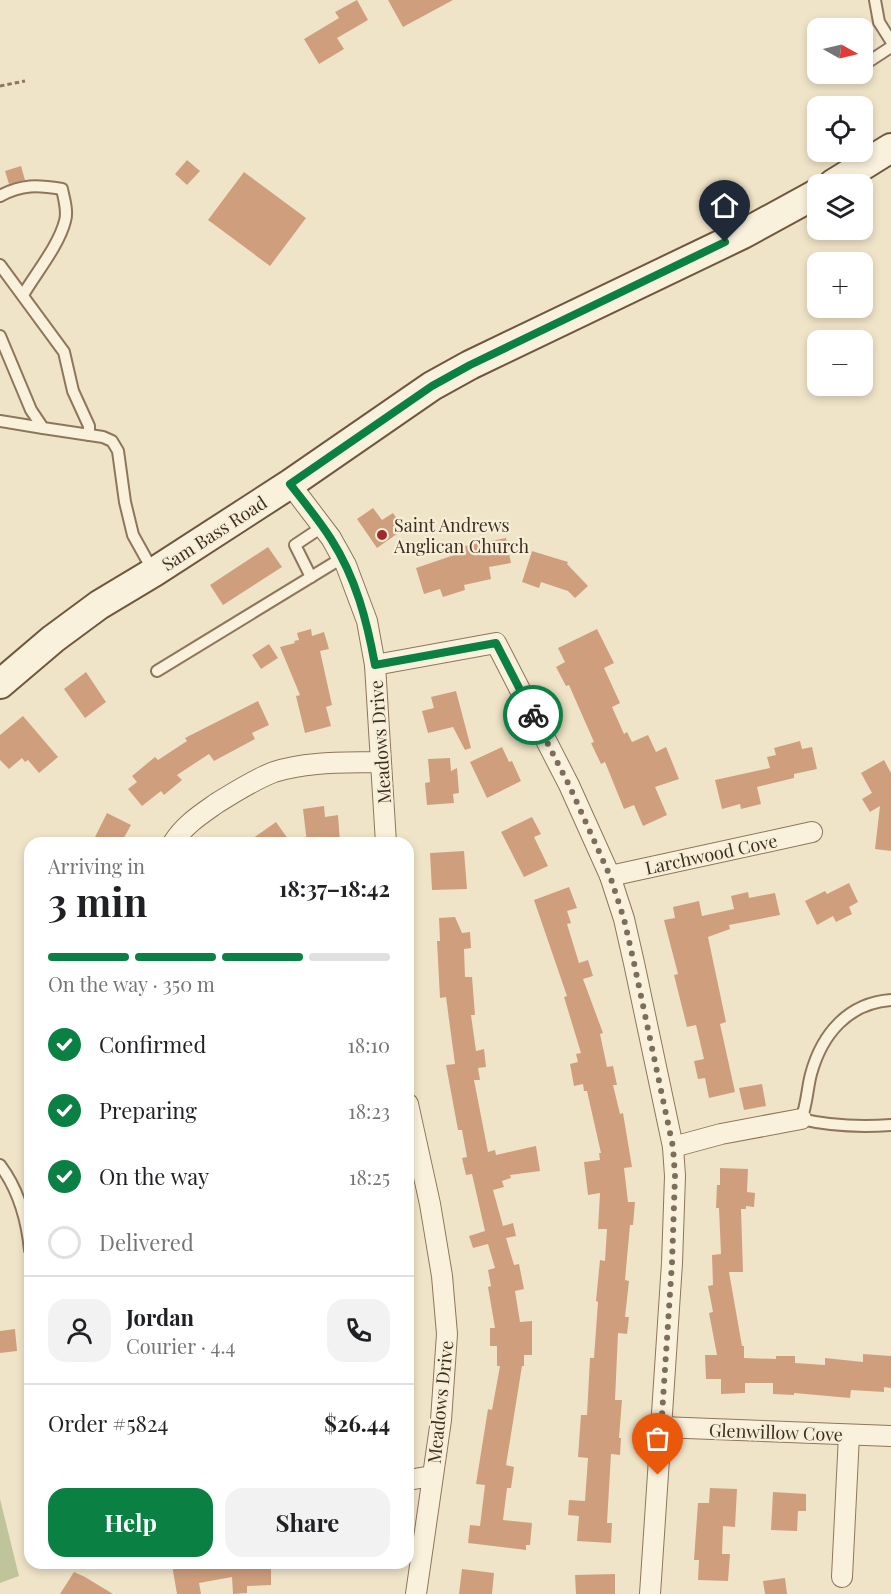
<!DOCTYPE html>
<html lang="en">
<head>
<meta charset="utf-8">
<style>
  body { margin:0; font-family:"Playfair Display",serif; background:#f2f2f2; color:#202124; height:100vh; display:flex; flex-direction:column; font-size:22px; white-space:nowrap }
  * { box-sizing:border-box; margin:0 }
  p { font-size:20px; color:#757577 }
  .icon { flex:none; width:33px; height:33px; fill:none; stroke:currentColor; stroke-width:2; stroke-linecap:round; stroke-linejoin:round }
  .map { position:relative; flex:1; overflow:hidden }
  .panel { position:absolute; left:24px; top:837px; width:390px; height:732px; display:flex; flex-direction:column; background:#fff; border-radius:18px; box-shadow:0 3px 9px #0003 }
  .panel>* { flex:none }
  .needle { width:39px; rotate:98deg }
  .controls { position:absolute; left:807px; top:18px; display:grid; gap:12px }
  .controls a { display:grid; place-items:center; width:66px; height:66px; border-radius:12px; background:#fff; box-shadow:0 3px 9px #0003; font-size:30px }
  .pin { position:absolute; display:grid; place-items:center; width:51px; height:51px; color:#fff; margin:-62px -26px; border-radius:50% 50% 50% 0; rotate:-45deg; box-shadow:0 0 6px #0007 }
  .pin .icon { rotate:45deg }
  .courier { position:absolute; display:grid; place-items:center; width:60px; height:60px; margin:-30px; border:4px solid #0b8043; border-radius:50%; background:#fff; color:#222; box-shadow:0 2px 8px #0007 }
  .head em { font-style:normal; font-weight:700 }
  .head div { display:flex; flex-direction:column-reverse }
  .head { display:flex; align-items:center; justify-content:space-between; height:102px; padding:0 24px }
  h1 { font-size:39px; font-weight:700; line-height:45px }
  .bar { display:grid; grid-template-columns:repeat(4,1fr); gap:9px 6px; align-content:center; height:72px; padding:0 24px }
  .bar i { height:8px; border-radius:4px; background:#e0e0e0 }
  .bar .selected { background:#0b8043 }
  .bar p { grid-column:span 4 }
  .line { display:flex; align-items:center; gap:15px; padding:0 24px; border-top:2px solid #e0e0e0 }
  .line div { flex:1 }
  .round { display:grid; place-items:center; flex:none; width:63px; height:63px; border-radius:18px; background:#f2f2f2 }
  ol { padding:0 24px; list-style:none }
  li { display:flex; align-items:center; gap:18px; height:66px }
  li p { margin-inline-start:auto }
  li .icon { padding:6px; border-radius:50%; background:#0b8043; color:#fff; stroke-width:4 }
  li:last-child { color:#757577 }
  li i { width:33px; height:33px; border:3px solid #e0e0e0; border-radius:50% }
  .cta { display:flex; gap:12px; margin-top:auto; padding:12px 24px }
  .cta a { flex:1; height:69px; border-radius:18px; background:#0b8043; color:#fff; font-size:24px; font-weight:700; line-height:69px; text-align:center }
  .cta a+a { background:#f2f2f2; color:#202124 }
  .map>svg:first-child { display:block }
  .cemetery { fill:#bfc49a }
  .building { fill:#cf9f7d }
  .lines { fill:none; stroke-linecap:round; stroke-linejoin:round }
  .service-casing { stroke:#8d765c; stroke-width:14 }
  .minor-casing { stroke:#8d765c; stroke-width:22 }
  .secondary-casing { stroke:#6f573f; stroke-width:32 }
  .path { stroke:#8d765c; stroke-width:3; stroke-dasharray:4.5 3; stroke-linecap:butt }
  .service { stroke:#faf1dc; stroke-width:10 }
  .minor { stroke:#faf1dc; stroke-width:20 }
  .secondary { stroke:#faf1dc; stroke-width:28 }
  .done { stroke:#7c6e5b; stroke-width:6; stroke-dasharray:0 10.8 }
  .route { stroke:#0b8043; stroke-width:8 }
  .poi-dot { fill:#9e2a2b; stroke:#f7eed8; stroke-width:2 }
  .labels { text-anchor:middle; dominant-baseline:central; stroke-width:4.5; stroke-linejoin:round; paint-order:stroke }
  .poi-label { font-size:18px; fill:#3d2e20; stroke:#f7eed8; text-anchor:start }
  .street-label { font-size:18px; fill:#3d2e20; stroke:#f7eed8 }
</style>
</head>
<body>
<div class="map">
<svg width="891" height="1594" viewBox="0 0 891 1594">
  <rect width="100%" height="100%" fill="#f0e4c8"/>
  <path class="cemetery" d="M0,1499L19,1576L0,1583Z"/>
  <g class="building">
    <path d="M357,0L368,20L337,38L344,49L319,64L304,39L339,18L335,12Z"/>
    <path d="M388,0H453L403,27Z"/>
    <path d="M187,160L200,171L187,185L175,174Z"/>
    <path d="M21,166L25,180L9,184L5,171Z"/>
    <path d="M244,172L306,218L270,266L208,220Z"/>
    <path d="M373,508L382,520L393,513L404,529L377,548L357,519Z"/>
    <path d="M506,538L511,563L489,567L491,579L464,585L465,590L443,597L440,589L424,594L416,568L466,551L465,546Z"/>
    <path d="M268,547L282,567L223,605L210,585Z"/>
    <path d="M532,551L568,562L567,564L588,586L575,598L568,591L541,582L539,588L522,582Z"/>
    <path d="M311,629L312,636L324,632L329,649L320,651L332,705L326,707L331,726L305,733L296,696L300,695L280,647L295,643L294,641L299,640L297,633Z"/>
    <path d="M597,629L614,663L604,668L620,703L612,707L624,734L627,732L632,742L648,735L656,752L666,747L679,779L655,787L667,815L643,826L634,805L624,809L605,762L601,764L591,743L594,742L569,685L566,686L556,667L565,662L558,648Z"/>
    <path d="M269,644L278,658L261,669L252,655Z"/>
    <path d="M86,672L106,702L85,718L64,689Z"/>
    <path d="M456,691L471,748L465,750L453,727L428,733L422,711L434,708L431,697Z"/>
    <path d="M258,701L269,725L252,733L255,739L214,761L209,754L177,775L182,780L164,795L161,791L142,806L128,789L137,782L132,776L155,757L158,760L187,741L185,738Z"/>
    <path d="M23,716L58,757L39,773L28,760L25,762L22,758L9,769L0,760V735Z"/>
    <path d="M800,741L802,749L812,747L817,769L794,774V778L757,787L761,804L741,809L740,804L722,809L715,780L770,768L767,757L776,755L774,748Z"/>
    <path d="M502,747L509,762L512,761L521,781L487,798L470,762Z"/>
    <path d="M450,758L451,771L457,768L459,793L453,794L454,803L427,805L425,783L430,782L428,759Z"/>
    <path d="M884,760L891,773V851L875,849L880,806L870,812L862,799L872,793L861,773Z"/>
    <path d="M324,806L325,817L338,815L340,842L307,843L303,809Z"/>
    <path d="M107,813L131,825L121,843H92Z"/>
    <path d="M532,817L541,834L534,837L548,866L524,877L501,832Z"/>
    <path d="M276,822L291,843H246Z"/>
    <path d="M464,851L467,889L432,890L430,853Z"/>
    <path d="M849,883L858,902L849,907L852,914L836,922L833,916L817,925L805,901L825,891L827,894Z"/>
    <path d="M569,887L577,908L567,911L571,923L567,924L579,963L588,960L593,976L583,979L603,1033L600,1034L607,1067L613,1066L617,1085H613L620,1114L623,1113L632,1167L624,1168L628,1202H635L633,1225H630L625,1280L629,1281L625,1317H629L627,1334L618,1333L615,1400H622L619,1438H621L620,1455L611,1454L607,1523H612L611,1543L577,1541L579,1516L568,1515L569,1500L585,1501L588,1458L578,1457L581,1415H587L590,1358H594L598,1302L596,1301L600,1260L605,1261L607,1229H598L600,1193L588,1195L584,1162L600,1160L599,1153H601L587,1091H584L583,1084L574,1086L570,1064L578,1062L576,1054L581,1053L564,997L567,996L534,900Z"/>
    <path d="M748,892L749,898L775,893L780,915L729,925L730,929L708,937L726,1022L720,1024L735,1092L709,1098L705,1078L698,1079L694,1061L704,1059L696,1025L687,1027L674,975L678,974L664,920L675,918L673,907L699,901L702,916L734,909L731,896Z"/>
    <path d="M455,917L462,933L470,932L471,948L464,949L465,977H472L475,1015H471L476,1051L484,1049L486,1067L478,1068L480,1080H474L488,1152L495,1150L496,1155L536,1146L540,1171L510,1175L511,1178L502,1181L504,1187L493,1190L503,1226L513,1223L516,1236L506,1238L514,1265L519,1264L524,1289L515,1291L520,1322L532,1321V1355H524V1366H522L506,1465L514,1467L511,1488H507L503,1520L532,1523L530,1545H526V1550L468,1543L470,1525L480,1526L485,1485L476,1484L488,1409L492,1410L500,1366H497V1346H490V1328H495L488,1287L491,1286L488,1270L495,1268L488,1244L473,1248L469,1236L485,1231L472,1174L466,1175L462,1158L467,1157L462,1130H458L446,1065L455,1064L446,997L440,998L437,941H440L439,918Z"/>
    <path d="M762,1084L766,1106L744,1110L739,1088Z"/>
    <path d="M720,1168L748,1169L747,1192L755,1193L754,1207L746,1206V1209H741L743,1272H729L742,1346H744V1358L776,1359V1356H795V1363L825,1365V1358L863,1362V1354L891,1356V1388L884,1387V1392L851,1390L850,1398L794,1393V1395L773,1394V1383H745V1393L721,1394V1379H706L705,1355H717L709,1313L713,1312L708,1286L713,1285L712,1255L721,1254L719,1208H716L717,1185H720Z"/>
    <path d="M15,1329L17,1351L0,1353V1331Z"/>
    <path d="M710,1488L737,1489L735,1527L723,1526L722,1554H730L728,1581L698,1580L699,1560H694L698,1503H709Z"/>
    <path d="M773,1492L806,1494V1511H798L797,1531L771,1530Z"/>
    <path d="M184,1563H271V1585L247,1586V1593L233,1594L232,1577L199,1583L201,1594H177L172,1565Z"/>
    <path d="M462,1569L494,1573L492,1594H459Z"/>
    <path d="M74,1572L85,1577L113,1594H60Z"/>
    <path d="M615,1574V1594H576L575,1575Z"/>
    <path d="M785,1578L787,1594H765L763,1581Z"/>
  </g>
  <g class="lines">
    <g class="service-casing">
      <g id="service">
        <path d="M875,0L879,22L891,41"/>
        <path d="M862,66L891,47"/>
        <path d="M0,196C22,184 38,185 62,189C64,199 68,211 65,221C59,245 36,273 23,295"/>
        <path d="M0,265L64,352L73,391L89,426V435"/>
        <path d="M0,336L31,410L43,428L103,437L112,441L118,451L125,502L133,535L153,571"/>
        <path d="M0,421L43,428"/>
        <path d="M311,577L295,545L322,527"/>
        <path d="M157,671L342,558"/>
        <path d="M891,1000C848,1003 822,1034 811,1074C807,1089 807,1105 801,1119C830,1126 861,1127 891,1125"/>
        <path d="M0,1165C18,1189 27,1220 30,1250"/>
      </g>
    </g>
    <g class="minor-casing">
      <g id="minor">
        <path d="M290,484L331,538L346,565L367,621L375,665L386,843"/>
        <path d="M375,665L496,643L569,785L610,876L624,919L634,963L673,1147L675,1176L672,1263L650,1594"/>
        <path d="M173,843C184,825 200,815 217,803C235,792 255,779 274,772C308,761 346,763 380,762"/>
        <path d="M610,876L812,832"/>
        <path d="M408,1104L430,1204L442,1276L447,1334L441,1420L416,1594"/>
        <path d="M673,1147L721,1134L801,1119"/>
        <path d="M661,1427L891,1436"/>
        <path d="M408,1480L432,1476"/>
        <path d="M842,1577L849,1435"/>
      </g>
    </g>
    <g class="secondary-casing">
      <g id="secondary">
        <path d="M833,184L891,148"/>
        <path d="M0,684L53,639L99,605L154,572L290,484L432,386L470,365L743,234L818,193"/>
      </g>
    </g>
    <path class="path" d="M0,86L25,81"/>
    <use href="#service" class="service"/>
    <use href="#minor" class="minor"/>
    <use href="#secondary" class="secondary"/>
  </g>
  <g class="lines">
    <path class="done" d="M533,715L569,785L610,876L624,919L634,963L673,1147L675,1176L672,1263L658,1475"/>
    <path class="route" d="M533,715L496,643L375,665C367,621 356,578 331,539C319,520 304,502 290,484L432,386L470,365L725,242"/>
  </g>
  <circle class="poi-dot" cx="382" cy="535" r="6"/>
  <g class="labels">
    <g class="poi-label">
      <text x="394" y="525">Saint Andrews<tspan x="394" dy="21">Anglican Church</tspan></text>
    </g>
    <g class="street-label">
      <text transform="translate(214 533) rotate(-33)">Sam Bass Road</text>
      <text transform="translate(380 742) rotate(-94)">Meadows Drive</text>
      <text transform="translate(711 854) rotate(-12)">Larchwood Cove</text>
      <text transform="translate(440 1402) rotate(-84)">Meadows Drive</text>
      <text transform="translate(776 1432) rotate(2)">Glenwillow Cove</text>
    </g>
  </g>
</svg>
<div class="controls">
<a><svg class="needle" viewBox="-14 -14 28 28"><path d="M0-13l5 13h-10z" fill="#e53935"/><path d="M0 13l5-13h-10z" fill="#757577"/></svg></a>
<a><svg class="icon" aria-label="locate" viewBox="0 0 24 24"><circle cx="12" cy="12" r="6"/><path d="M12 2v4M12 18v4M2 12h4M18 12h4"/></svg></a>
<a><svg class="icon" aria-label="layers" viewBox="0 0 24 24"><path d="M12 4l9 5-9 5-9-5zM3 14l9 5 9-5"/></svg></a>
<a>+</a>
<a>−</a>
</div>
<div class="pin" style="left:658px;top:1475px;background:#ea580c"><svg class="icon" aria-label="bag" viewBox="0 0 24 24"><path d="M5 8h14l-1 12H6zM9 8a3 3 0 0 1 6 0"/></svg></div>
<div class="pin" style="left:725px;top:242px;background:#1f2937"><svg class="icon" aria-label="home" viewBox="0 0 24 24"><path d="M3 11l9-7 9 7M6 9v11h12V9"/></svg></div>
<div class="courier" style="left:533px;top:715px"><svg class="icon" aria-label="bike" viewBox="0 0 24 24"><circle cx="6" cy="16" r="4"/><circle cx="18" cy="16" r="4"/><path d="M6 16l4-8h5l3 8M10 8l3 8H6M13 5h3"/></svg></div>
<section class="panel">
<div class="head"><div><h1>3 min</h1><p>Arriving in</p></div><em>18:37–18:42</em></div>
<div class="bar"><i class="selected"></i><i class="selected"></i><i class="selected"></i><i></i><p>On the way · 350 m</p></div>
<ol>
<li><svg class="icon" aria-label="check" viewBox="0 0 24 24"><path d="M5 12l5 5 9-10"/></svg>Confirmed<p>18:10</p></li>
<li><svg class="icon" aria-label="check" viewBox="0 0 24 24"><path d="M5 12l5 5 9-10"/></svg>Preparing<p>18:23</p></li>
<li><svg class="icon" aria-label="check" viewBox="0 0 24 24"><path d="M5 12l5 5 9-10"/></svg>On the way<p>18:25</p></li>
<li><i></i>Delivered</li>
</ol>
<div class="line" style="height:108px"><a class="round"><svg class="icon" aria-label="person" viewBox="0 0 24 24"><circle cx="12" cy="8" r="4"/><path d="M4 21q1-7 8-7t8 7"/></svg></a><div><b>Jordan</b><p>Courier · 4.4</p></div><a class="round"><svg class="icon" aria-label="phone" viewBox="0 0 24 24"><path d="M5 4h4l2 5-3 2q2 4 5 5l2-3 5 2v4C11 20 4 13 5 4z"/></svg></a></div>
<div class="line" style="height:78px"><div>Order #5824</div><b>$26.44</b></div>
<div class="cta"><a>Help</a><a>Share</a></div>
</section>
</div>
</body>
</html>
